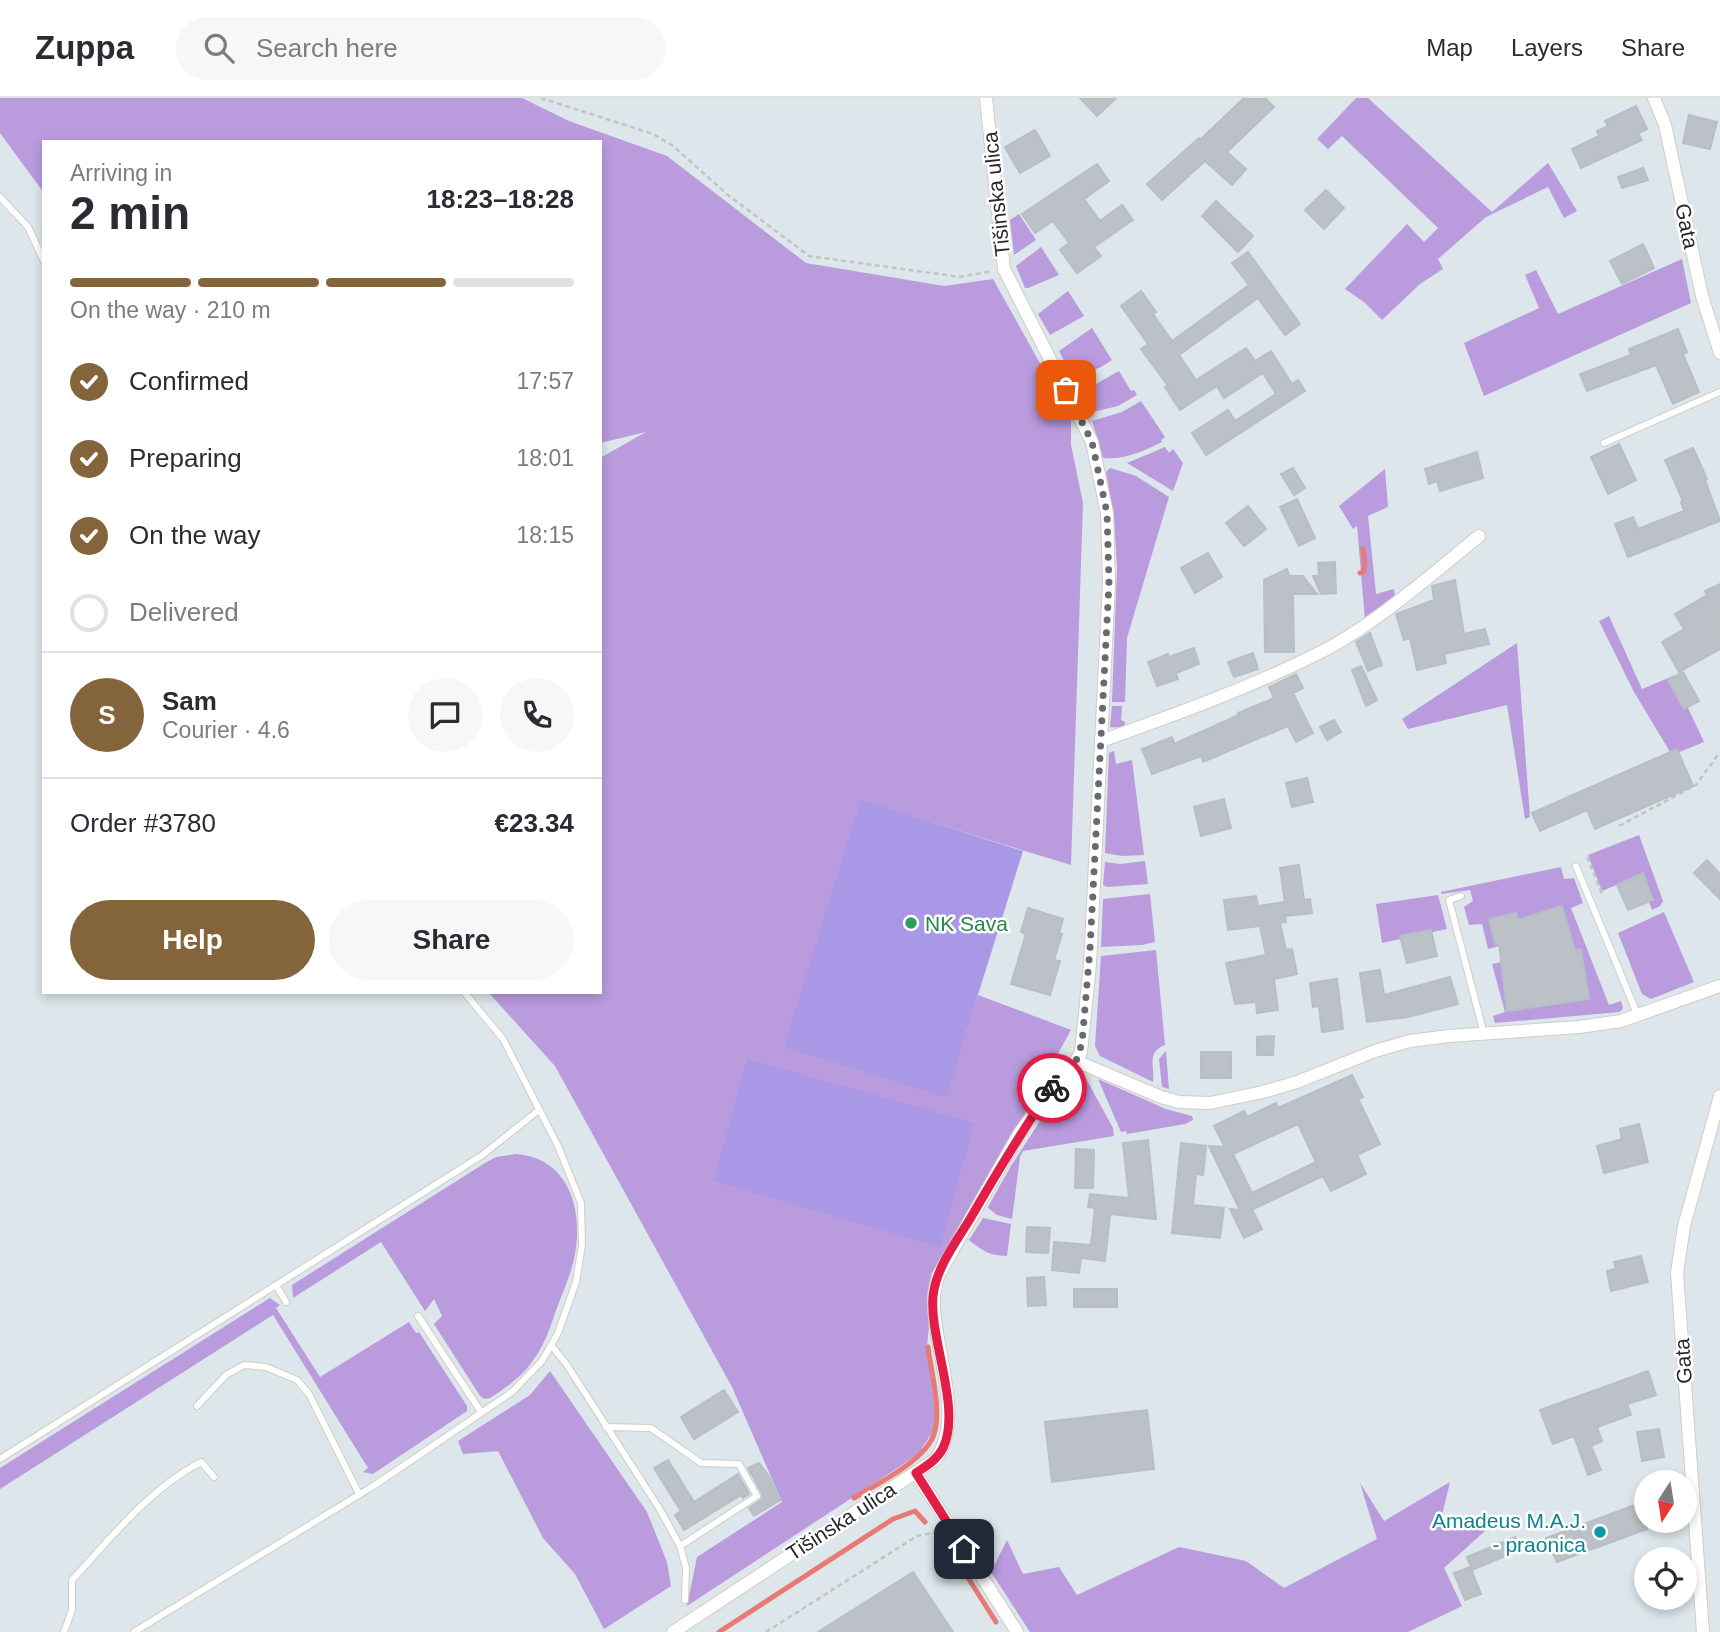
<!DOCTYPE html>
<html lang="en">
<head>
<meta charset="utf-8">
<style>
  body { margin:0; font-family:Helvetica,sans-serif; background:#f7f7f7; color:#2b2b33; height:100vh; display:flex; flex-direction:column; font-size:26px; white-space:nowrap }
  * { box-sizing:border-box; margin:0 }
  p { font-size:23px; color:#7c7c81 }
  .icon { flex:none; width:38px; height:38px; fill:none; stroke:currentColor; stroke-width:2; stroke-linecap:round; stroke-linejoin:round }
  .map { position:relative; flex:1; overflow:hidden }
  .side { position:absolute; left:42px; top:42px; width:560px; height:854px; display:flex; flex-direction:column; background:#fff; border-radius:0px; box-shadow:0 4px 10px #0003 }
  .side>* { flex:none }
  .needle { width:46px; rotate:192deg }
  .tools { position:absolute; left:1634px; top:1372px; display:grid; gap:14px }
  .tools a { display:grid; place-items:center; width:63px; height:63px; border-radius:50%; background:#fff; box-shadow:0 4px 10px #0003; font-size:35px }
  .pin { position:absolute; display:grid; place-items:center; width:60px; height:60px; color:#fff; margin:-30px; border-radius:14px; box-shadow:0 4px 10px #0006 }
  .courier { position:absolute; display:grid; place-items:center; width:70px; height:70px; margin:-35px; border:5px solid #e11d48; border-radius:50%; background:#fff; color:#222; box-shadow:0 2px 9px #0007 }
  .overview em { font-style:normal; font-weight:600 }
  .overview div { display:flex; flex-direction:column-reverse }
  .overview { display:flex; align-items:center; justify-content:space-between; height:119px; padding:0 28px }
  h1 { font-size:46px; font-weight:600; line-height:52px }
  .bar { display:grid; grid-template-columns:repeat(4,1fr); gap:10px 7px; align-content:center; height:84px; padding:0 28px }
  .bar i { height:9px; border-radius:5px; background:#e1e1e2 }
  .bar .current { background:#83643b }
  .bar p { grid-column:span 4 }
  .line { display:flex; align-items:center; gap:18px; padding:0 28px; border-top:2px solid #e1e1e2 }
  .line div { flex:1 }
  .round { display:grid; place-items:center; flex:none; width:74px; height:74px; border-radius:37px; background:#f7f7f7 }
  ol { padding:0 28px; list-style:none }
  li { display:flex; align-items:center; gap:21px; height:77px }
  li p { margin-inline-start:auto }
  li .icon { padding:7px; border-radius:50%; background:#83643b; color:#fff; stroke-width:4 }
  li:last-child { color:#7c7c81 }
  li i { width:38px; height:38px; border:4px solid #e1e1e2; border-radius:50% }
  .action { display:flex; gap:14px; margin-top:auto; padding:14px 28px }
  .action a { flex:1; height:80px; border-radius:42px; background:#83643b; color:#fff; font-size:28px; font-weight:600; line-height:80px; text-align:center }
  .action a+a { background:#f7f7f7; color:#2b2b33 }
  header { display:flex; align-items:center; gap:42px; box-sizing:border-box; height:98px; padding:0 35px; background:#fff; border-bottom:2px solid #e1e1e2 }
  header strong { font-size:33px }
  nav { display:flex; gap:38px; margin-inline-start:auto; font-size:24px }
  .search { width:490px; height:63px; background:#f7f7f7; display:flex; align-items:center; gap:18px; box-sizing:border-box; padding:0 24px; border-radius:38px; color:#7c7c81; font-size:26px }
  .map>svg:first-child { display:block }
  .green { fill:#b99bde; fill-rule:evenodd }
  .pitch { fill:#a898e5 }
  .lines { fill:none; stroke-linecap:round; stroke-linejoin:round }
  .stream { stroke:#e77a75; stroke-width:5 }
  .building { fill:#bbc1c6; stroke:#b6bfc6; stroke-width:2; fill-rule:evenodd }
  .lane-casing { stroke:#d2cdc4; stroke-width:8 }
  .street-casing { stroke:#d2cdc4; stroke-width:14 }
  .path { stroke:#c3c3c3; stroke-width:2.5; stroke-dasharray:5 3.5; stroke-linecap:butt }
  .lane { stroke:#fff; stroke-width:6 }
  .street { stroke:#fff; stroke-width:12 }
  .done { stroke:#686b6d; stroke-width:7; stroke-dasharray:0 12.6 }
  .route { stroke:#e11d48; stroke-width:9 }
  .leisure-dot { fill:#2e9e5b; stroke:#fff; stroke-width:2.5 }
  .culture-dot { fill:#0f9aa8; stroke:#fff; stroke-width:2.5 }
  .labels { text-anchor:middle; dominant-baseline:central; stroke-width:5; stroke-linejoin:round; paint-order:stroke }
  .street-label { font-size:21px; fill:#292929; stroke:#fff }
  .leisure-label { font-size:21px; fill:#27864d; stroke:#fff; text-anchor:start }
  .culture-label { font-size:21px; fill:#0d838f; stroke:#fff; text-anchor:end }
</style>
</head>
<body>
<header>
<strong>Zuppa</strong>
<div class="search"><svg class="icon" aria-label="search" viewBox="0 0 24 24"><circle cx="10" cy="10" r="6"/><path d="M15 15l6 6"/></svg>Search here</div>
<nav><a>Map</a><a>Layers</a><a>Share</a></nav>
</header>
<div class="map">
<svg width="1720" height="1534" viewBox="0 0 1720 1534">
  <rect width="100%" height="100%" fill="#dce6eb"/>
  <g class="green">
    <path d="M0,0H522L569,23L667,58L806,165L944,188L993,181L1071,321V347L1083,405L1071,767L861,703L945,999L978,897L1071,932L933,1181L927,1249L935,1311L934,1332L918,1356L899,1369L687,1508L697,1459L782,1404L732,1289L555,968L488,894H600V360L646,334L600,345V44H44V95L0,35Z"/>
    <path d="M1356,0H1368L1492,114L1548,65L1577,113L1564,120L1548,89L1486,119L1438,161L1443,171L1420,186L1382,222L1364,204L1345,191L1407,126L1424,144L1438,130L1342,38L1328,51L1317,41Z"/>
    <path d="M1019,116L1036,142L1014,157L1010,122Z"/>
    <path d="M1041,149L1059,177L1028,190H1025L1016,168Z"/>
    <path d="M1682,161L1691,205L1484,298L1464,245L1539,210L1525,177L1536,172L1558,216Z"/>
    <path d="M1068,193L1084,218L1050,237L1038,216Z"/>
    <path d="M1092,230L1112,262L1101,269L1075,279L1072,278L1059,253Z"/>
    <path d="M1119,273L1131,293L1134,292L1137,297L1118,308L1088,315L1080,295Z"/>
    <path d="M1141,303L1165,339L1161,342L1162,344C1144,353 1124,362 1103,360L1092,323L1122,314Z"/>
    <path d="M1165,349L1169,355L1173,351L1183,365L1173,393L1127,365Z"/>
    <path d="M1110,370L1136,378L1169,399L1127,540L1125,604H1112L1117,469L1114,419L1106,374Z"/>
    <path d="M1385,371L1388,409L1368,418L1376,496L1394,491L1395,499L1365,522L1357,428L1353,431L1339,408Z"/>
    <path d="M1609,518L1642,591L1673,578L1704,644L1672,657L1634,594L1599,523Z"/>
    <path d="M1517,545L1530,719L1525,721L1507,607L1408,631L1402,621Z"/>
    <path d="M1112,608H1122L1121,622L1125,624V630L1110,629Z"/>
    <path d="M1114,653L1116,666L1132,662L1144,757L1122,758L1105,755L1109,655Z"/>
    <path d="M1639,737L1663,803L1660,808L1652,812L1649,804L1653,801L1643,776L1602,793L1588,757Z"/>
    <path d="M1145,763L1148,786L1107,789L1103,787L1105,764L1120,766Z"/>
    <path d="M1561,769L1564,781L1574,780L1583,805L1571,810L1609,907L1621,903L1623,910L1620,914L1495,925L1493,918L1505,914L1492,866L1507,863L1502,847L1488,851L1482,826L1469,827L1464,809L1473,803L1470,792L1441,796V794ZM1516,816L1521,841L1495,846ZM1581,851L1589,901L1562,905L1554,856ZM1533,862L1538,909L1508,913Z"/>
    <path d="M1150,796L1155,844L1142,847L1101,849L1103,801Z"/>
    <path d="M1438,797L1447,831L1382,845L1376,806Z"/>
    <path d="M1664,814L1694,884L1651,901L1642,896L1618,835Z"/>
    <path d="M1156,852L1165,947C1146,954 1155,968 1153,984L1100,958L1095,948L1101,858Z"/>
    <path d="M1166,953L1169,991L1162,989L1159,961Z"/>
    <path d="M1084,977L1113,1030L1114,1038L1023,1053L1020,1059L1012,1121L997,1117L988,1110L989,1107L1011,1068L1064,986L1074,978Z"/>
    <path d="M1098,981L1166,1011L1192,1018L1193,1022L1185,1026L1127,1036L1126,1033L1121,1034Z"/>
    <path d="M516,1056C569,1060 583,1111 575,1156C572,1174 564,1191 558,1207C551,1226 546,1245 534,1261C523,1278 507,1289 490,1300L485,1301L480,1298L434,1226L442,1218L434,1201L425,1213L381,1144L293,1200L292,1187L485,1065L496,1059Z"/>
    <path d="M983,1120L1011,1126L1007,1158C989,1157 984,1154 969,1142Z"/>
    <path d="M270,1200L280,1207L276,1210L320,1279L409,1224L416,1235L419,1234L467,1308V1313L373,1376L363,1374L368,1370L273,1217L0,1391V1370Z"/>
    <path d="M550,1273L647,1414L667,1464L671,1488L604,1531L575,1476L543,1440L498,1353L463,1356L458,1343L530,1297Z"/>
    <path d="M1450,1384L1440,1426L1496,1423L1444,1470L1462,1508L1408,1534H1030L991,1474L1007,1442L1023,1476L1059,1469L1077,1497L1179,1449L1246,1463L1284,1490L1377,1441L1360,1385L1384,1423Z"/>
  </g>
  <g class="pitch">
    <path d="M861,702L1023,753L946,999L784,949Z"/>
    <path d="M747,961L974,1025L940,1149L714,1083Z"/>
  </g>
  <g class="lines">
    <g class="stream">
      <path d="M1360,475L1363,474L1365,467L1363,451"/>
      <path d="M854,1400C877,1386 926,1362 934,1336C942,1313 931,1273 928,1249"/>
      <path d="M943,1445L953,1456L996,1524"/>
      <path d="M719,1534L893,1421L915,1413L925,1424"/>
    </g>
  </g>
  <g class="building">
    <path d="M1080,0H1116L1097,18Z"/>
    <path d="M1244,0H1265L1274,9L1227,54L1246,71L1232,87L1205,63L1162,102L1147,86L1199,40L1200,42Z"/>
    <path d="M1636,8L1647,31L1638,35L1642,42L1581,70L1572,51L1599,38L1597,33L1608,28L1605,23Z"/>
    <path d="M1689,17L1717,24L1710,51L1683,45Z"/>
    <path d="M1035,32L1050,58L1020,75L1005,49Z"/>
    <path d="M1097,66L1109,83L1084,101L1100,123L1122,107L1133,122L1094,149L1101,158L1077,175L1060,152L1069,145L1053,123L1035,135L1022,116Z"/>
    <path d="M1643,70L1648,82L1622,90L1618,79Z"/>
    <path d="M1326,92L1344,110L1324,131L1305,112Z"/>
    <path d="M1216,103L1253,138L1238,154L1202,118Z"/>
    <path d="M1643,146L1654,170L1622,186L1610,163Z"/>
    <path d="M1248,154L1300,226L1285,237L1258,200L1179,257L1196,282L1246,250L1255,263L1271,253L1292,286L1298,282L1305,293L1206,357L1192,335L1228,312L1235,323L1276,296L1263,275L1224,300L1217,288L1180,312L1165,289L1168,288L1141,251L1148,246L1121,208L1141,193L1156,214L1153,216L1172,243L1249,187L1232,165Z"/>
    <path d="M1678,231L1687,254L1683,256L1699,294L1673,306L1656,267L1587,293L1580,276L1631,257L1629,251Z"/>
    <path d="M1619,346L1636,382L1608,396L1591,359Z"/>
    <path d="M1693,350L1707,381L1705,382L1720,423L1628,459L1615,426L1633,419L1638,431L1684,413L1681,404L1683,403L1665,362Z"/>
    <path d="M1477,354L1483,380L1440,393L1437,383L1429,386L1425,371Z"/>
    <path d="M1293,370L1305,390L1294,397L1281,376Z"/>
    <path d="M1297,401L1315,440L1299,448L1280,409Z"/>
    <path d="M1248,408L1266,431L1244,448L1226,425Z"/>
    <path d="M1208,455L1222,479L1195,495L1181,470Z"/>
    <path d="M1335,464L1336,495L1321,496L1313,478H1319L1318,465Z"/>
    <path d="M1287,471L1289,478H1303L1317,496H1293L1294,554H1265L1264,482Z"/>
    <path d="M1455,482L1464,536L1485,531L1489,546L1444,556L1446,565L1417,572L1410,540L1404,542L1396,516L1434,502L1432,488Z"/>
    <path d="M1720,486V551L1679,574L1662,544L1684,531L1675,516L1707,497L1705,493Z"/>
    <path d="M1370,535L1382,567L1368,573L1356,544Z"/>
    <path d="M1194,550L1199,566L1176,575L1178,581L1157,588L1148,564L1168,556L1169,559Z"/>
    <path d="M1253,555L1258,571L1234,579L1228,564Z"/>
    <path d="M1361,568L1377,602L1366,608L1352,572Z"/>
    <path d="M1683,574L1699,603L1684,611L1668,582Z"/>
    <path d="M1296,576L1303,590L1293,595L1313,635L1296,644L1288,628L1203,664L1201,658L1152,676L1142,651L1172,639L1174,646L1239,617L1238,615L1274,600L1269,589Z"/>
    <path d="M1334,622L1341,634L1327,642L1320,629Z"/>
    <path d="M1677,651L1693,688L1595,731L1587,712L1540,733L1532,715Z"/>
    <path d="M1307,680L1313,704L1292,709L1286,685Z"/>
    <path d="M1224,701L1231,730L1201,738L1194,709Z"/>
    <path d="M1707,762L1720,776V801L1694,775Z"/>
    <path d="M1299,767L1304,802L1310,801L1312,815L1285,818L1286,824L1280,825L1286,852L1292,851L1297,876L1274,881L1278,912L1257,915L1256,904L1235,906L1226,865L1266,857L1260,828L1228,832L1224,802L1256,798L1258,808L1285,804L1280,770Z"/>
    <path d="M1643,775L1653,802L1628,812L1617,787Z"/>
    <path d="M1562,808L1575,852L1581,851L1589,901L1507,913L1499,845L1495,846L1489,821L1516,815L1517,822Z"/>
    <path d="M1028,810L1063,821L1059,835L1062,836L1054,862L1060,863L1050,897L1011,886L1026,836L1021,834Z"/>
    <path d="M1431,832L1437,858L1407,865L1400,838Z"/>
    <path d="M1380,872L1384,897L1450,879L1458,906L1408,919L1367,924L1360,875Z"/>
    <path d="M1337,881L1343,931L1322,934L1319,908L1313,909L1310,885Z"/>
    <path d="M1274,938L1273,957H1257V939Z"/>
    <rect x="1201" y="954" width="30" height="26"/>
    <path d="M1352,977L1363,999L1358,1001L1380,1046L1357,1057L1366,1076L1331,1093L1323,1078L1249,1113H1253L1262,1131L1244,1140L1230,1111L1240,1112L1209,1048L1225,1049L1214,1028L1244,1013L1247,1019L1276,1005L1278,1010ZM1298,1026L1316,1064L1252,1095L1233,1056Z"/>
    <path d="M1639,1026L1648,1064L1604,1075L1597,1048L1622,1041L1620,1031Z"/>
    <path d="M1148,1042L1156,1121L1110,1116L1105,1163L1081,1160L1079,1175L1052,1172L1054,1144L1091,1147L1095,1110L1088,1109L1090,1096L1129,1100L1123,1045Z"/>
    <path d="M1181,1045L1206,1048L1203,1077L1196,1076L1193,1107L1224,1110L1220,1140L1172,1135Z"/>
    <path d="M1076,1051L1094,1052L1093,1090H1075Z"/>
    <path d="M1027,1129L1050,1130L1048,1155L1026,1154Z"/>
    <path d="M1641,1158L1648,1184L1611,1193L1607,1173L1616,1171L1614,1164Z"/>
    <path d="M1044,1179L1046,1207L1028,1208L1027,1180Z"/>
    <rect x="1074" y="1191" width="43" height="18"/>
    <path d="M1648,1273L1656,1297L1627,1306L1631,1317L1597,1329L1602,1343L1591,1348L1601,1372L1588,1377L1574,1338L1553,1346L1540,1312Z"/>
    <path d="M724,1292L738,1314L694,1341L681,1319Z"/>
    <path d="M1147,1312L1154,1371L1052,1384L1045,1324Z"/>
    <path d="M1659,1331L1664,1359L1642,1363L1637,1334Z"/>
    <path d="M668,1362L694,1404L738,1376L749,1396L743,1400L741,1397L684,1432L675,1417L681,1413L654,1370Z"/>
    <path d="M759,1365L769,1378L780,1402L754,1418L749,1410L761,1402L763,1397L748,1370Z"/>
    <path d="M1643,1404L1647,1412V1431L1557,1464L1546,1440Z"/>
    <path d="M1515,1439L1520,1452L1472,1472L1467,1459Z"/>
    <path d="M1470,1469L1481,1496L1465,1502L1454,1475Z"/>
    <path d="M913,1474L953,1534H818Z"/>
  </g>
  <g class="lines">
    <g class="lane-casing">
      <g id="lane">
        <path d="M0,99L28,129L44,163"/>
        <path d="M1604,345L1720,294"/>
        <path d="M1576,768L1638,918"/>
        <path d="M1461,798L1449,802L1484,936"/>
        <path d="M276,1187L286,1204"/>
        <path d="M418,1218L481,1314"/>
        <path d="M551,1247L567,1267L659,1410L680,1448L686,1470L685,1502"/>
        <path d="M197,1308L226,1277L244,1267L266,1269L297,1282L309,1296L359,1396"/>
        <path d="M606,1329L651,1330L701,1365L739,1366L757,1398L680,1448"/>
        <path d="M0,1361L481,1058L539,1012"/>
        <path d="M64,1534L72,1512V1482C111,1440 149,1391 201,1364L214,1379"/>
        <path d="M134,1534L375,1387L512,1294L542,1263L558,1235L576,1184L582,1147L581,1105L558,1048L503,941L464,894"/>
      </g>
    </g>
    <g class="street-casing">
      <g id="street">
        <path d="M1654,0L1665,27L1702,198L1720,255"/>
        <path d="M1101,643C1174,617 1249,590 1319,555C1373,528 1432,476 1479,438"/>
        <path d="M1076,963L1161,999L1179,1004L1210,1005L1263,994L1297,984L1375,953L1410,943L1449,938L1579,929L1621,923L1720,888"/>
        <path d="M916,1375L1017,1534"/>
        <path d="M673,1534L936,1361C966,1316 932,1250 934,1199C934,1192 937,1185 938,1178L1019,1036L1056,984L1076,963L1081,954L1090,866L1109,485L1107,415L1092,344L1004,171L986,0"/>
        <path d="M1703,1534L1677,1175L1684,1128L1720,998"/>
      </g>
    </g>
    <g class="path">
      <path d="M541,0L653,36L673,48L728,97L809,158L960,179L992,173"/>
      <path d="M1619,728L1696,687L1720,654"/>
      <path d="M1587,759L1602,796"/>
      <path d="M766,1534L917,1438L938,1434"/>
    </g>
    <use href="#lane" class="lane"/>
    <use href="#street" class="street"/>
  </g>
  <g class="lines">
    <path class="done" d="M1052,990L1076,963L1082,945L1090,851L1109,485L1107,415L1092,344L1066,292"/>
    <path class="route" d="M964,1451L916,1375C926,1368 937,1362 943,1350C962,1311 929,1241 933,1198C936,1170 956,1144 970,1121C996,1076 1022,1032 1052,990"/>
  </g>
  <circle class="leisure-dot" cx="911" cy="825" r="7"/>
  <circle class="culture-dot" cx="1600" cy="1434" r="7"/>
  <g class="labels">
    <g class="street-label">
      <text transform="translate(996 96) rotate(-96)">Tišinska ulica</text>
      <text transform="translate(1687 128) rotate(78)">Gata</text>
      <text transform="translate(1683 1263) rotate(-94)">Gata</text>
      <text transform="translate(841 1423) rotate(-33)">Tišinska ulica</text>
    </g>
    <g class="leisure-label">
      <text x="925" y="825">NK Sava</text>
    </g>
    <g class="culture-label">
      <text x="1586" y="1422">Amadeus M.A.J.<tspan x="1586" dy="24">- praonica</tspan></text>
    </g>
  </g>
</svg>
<div class="tools">
<a><svg class="needle" viewBox="-14 -14 28 28"><path d="M0-13l5 13h-10z" fill="#e53935"/><path d="M0 13l5-13h-10z" fill="#7c7c81"/></svg></a>
<a><svg class="icon" aria-label="locate" viewBox="0 0 24 24"><circle cx="12" cy="12" r="6"/><path d="M12 2v4M12 18v4M2 12h4M18 12h4"/></svg></a>
</div>
<div class="pin" style="left:1066px;top:292px;background:#ea580c"><svg class="icon" aria-label="bag" viewBox="0 0 24 24"><path d="M5 8h14l-1 12H6zM9 8a3 3 0 0 1 6 0"/></svg></div>
<div class="pin" style="left:964px;top:1451px;background:#1f2937"><svg class="icon" aria-label="home" viewBox="0 0 24 24"><path d="M3 11l9-7 9 7M6 9v11h12V9"/></svg></div>
<div class="courier" style="left:1052px;top:990px"><svg class="icon" aria-label="bike" viewBox="0 0 24 24"><circle cx="6" cy="16" r="4"/><circle cx="18" cy="16" r="4"/><path d="M6 16l4-8h5l3 8M10 8l3 8H6M13 5h3"/></svg></div>
<section class="side">
<div class="overview"><div><h1>2 min</h1><p>Arriving in</p></div><em>18:23–18:28</em></div>
<div class="bar"><i class="current"></i><i class="current"></i><i class="current"></i><i></i><p>On the way · 210 m</p></div>
<ol>
<li><svg class="icon" aria-label="check" viewBox="0 0 24 24"><path d="M5 12l5 5 9-10"/></svg>Confirmed<p>17:57</p></li>
<li><svg class="icon" aria-label="check" viewBox="0 0 24 24"><path d="M5 12l5 5 9-10"/></svg>Preparing<p>18:01</p></li>
<li><svg class="icon" aria-label="check" viewBox="0 0 24 24"><path d="M5 12l5 5 9-10"/></svg>On the way<p>18:15</p></li>
<li><i></i>Delivered</li>
</ol>
<div class="line" style="height:126px"><b class="round" style="background:#83643b;color:#fff">S</b><div><b>Sam</b><p>Courier · 4.6</p></div><a class="round"><svg class="icon" aria-label="chat" viewBox="0 0 24 24"><path d="M4 5h16v11H9l-5 4z"/></svg></a><a class="round"><svg class="icon" aria-label="phone" viewBox="0 0 24 24"><path d="M5 4h4l2 5-3 2q2 4 5 5l2-3 5 2v4C11 20 4 13 5 4z"/></svg></a></div>
<div class="line" style="height:91px"><div>Order #3780</div><b>€23.34</b></div>
<div class="action"><a>Help</a><a>Share</a></div>
</section>
</div>
</body>
</html>
